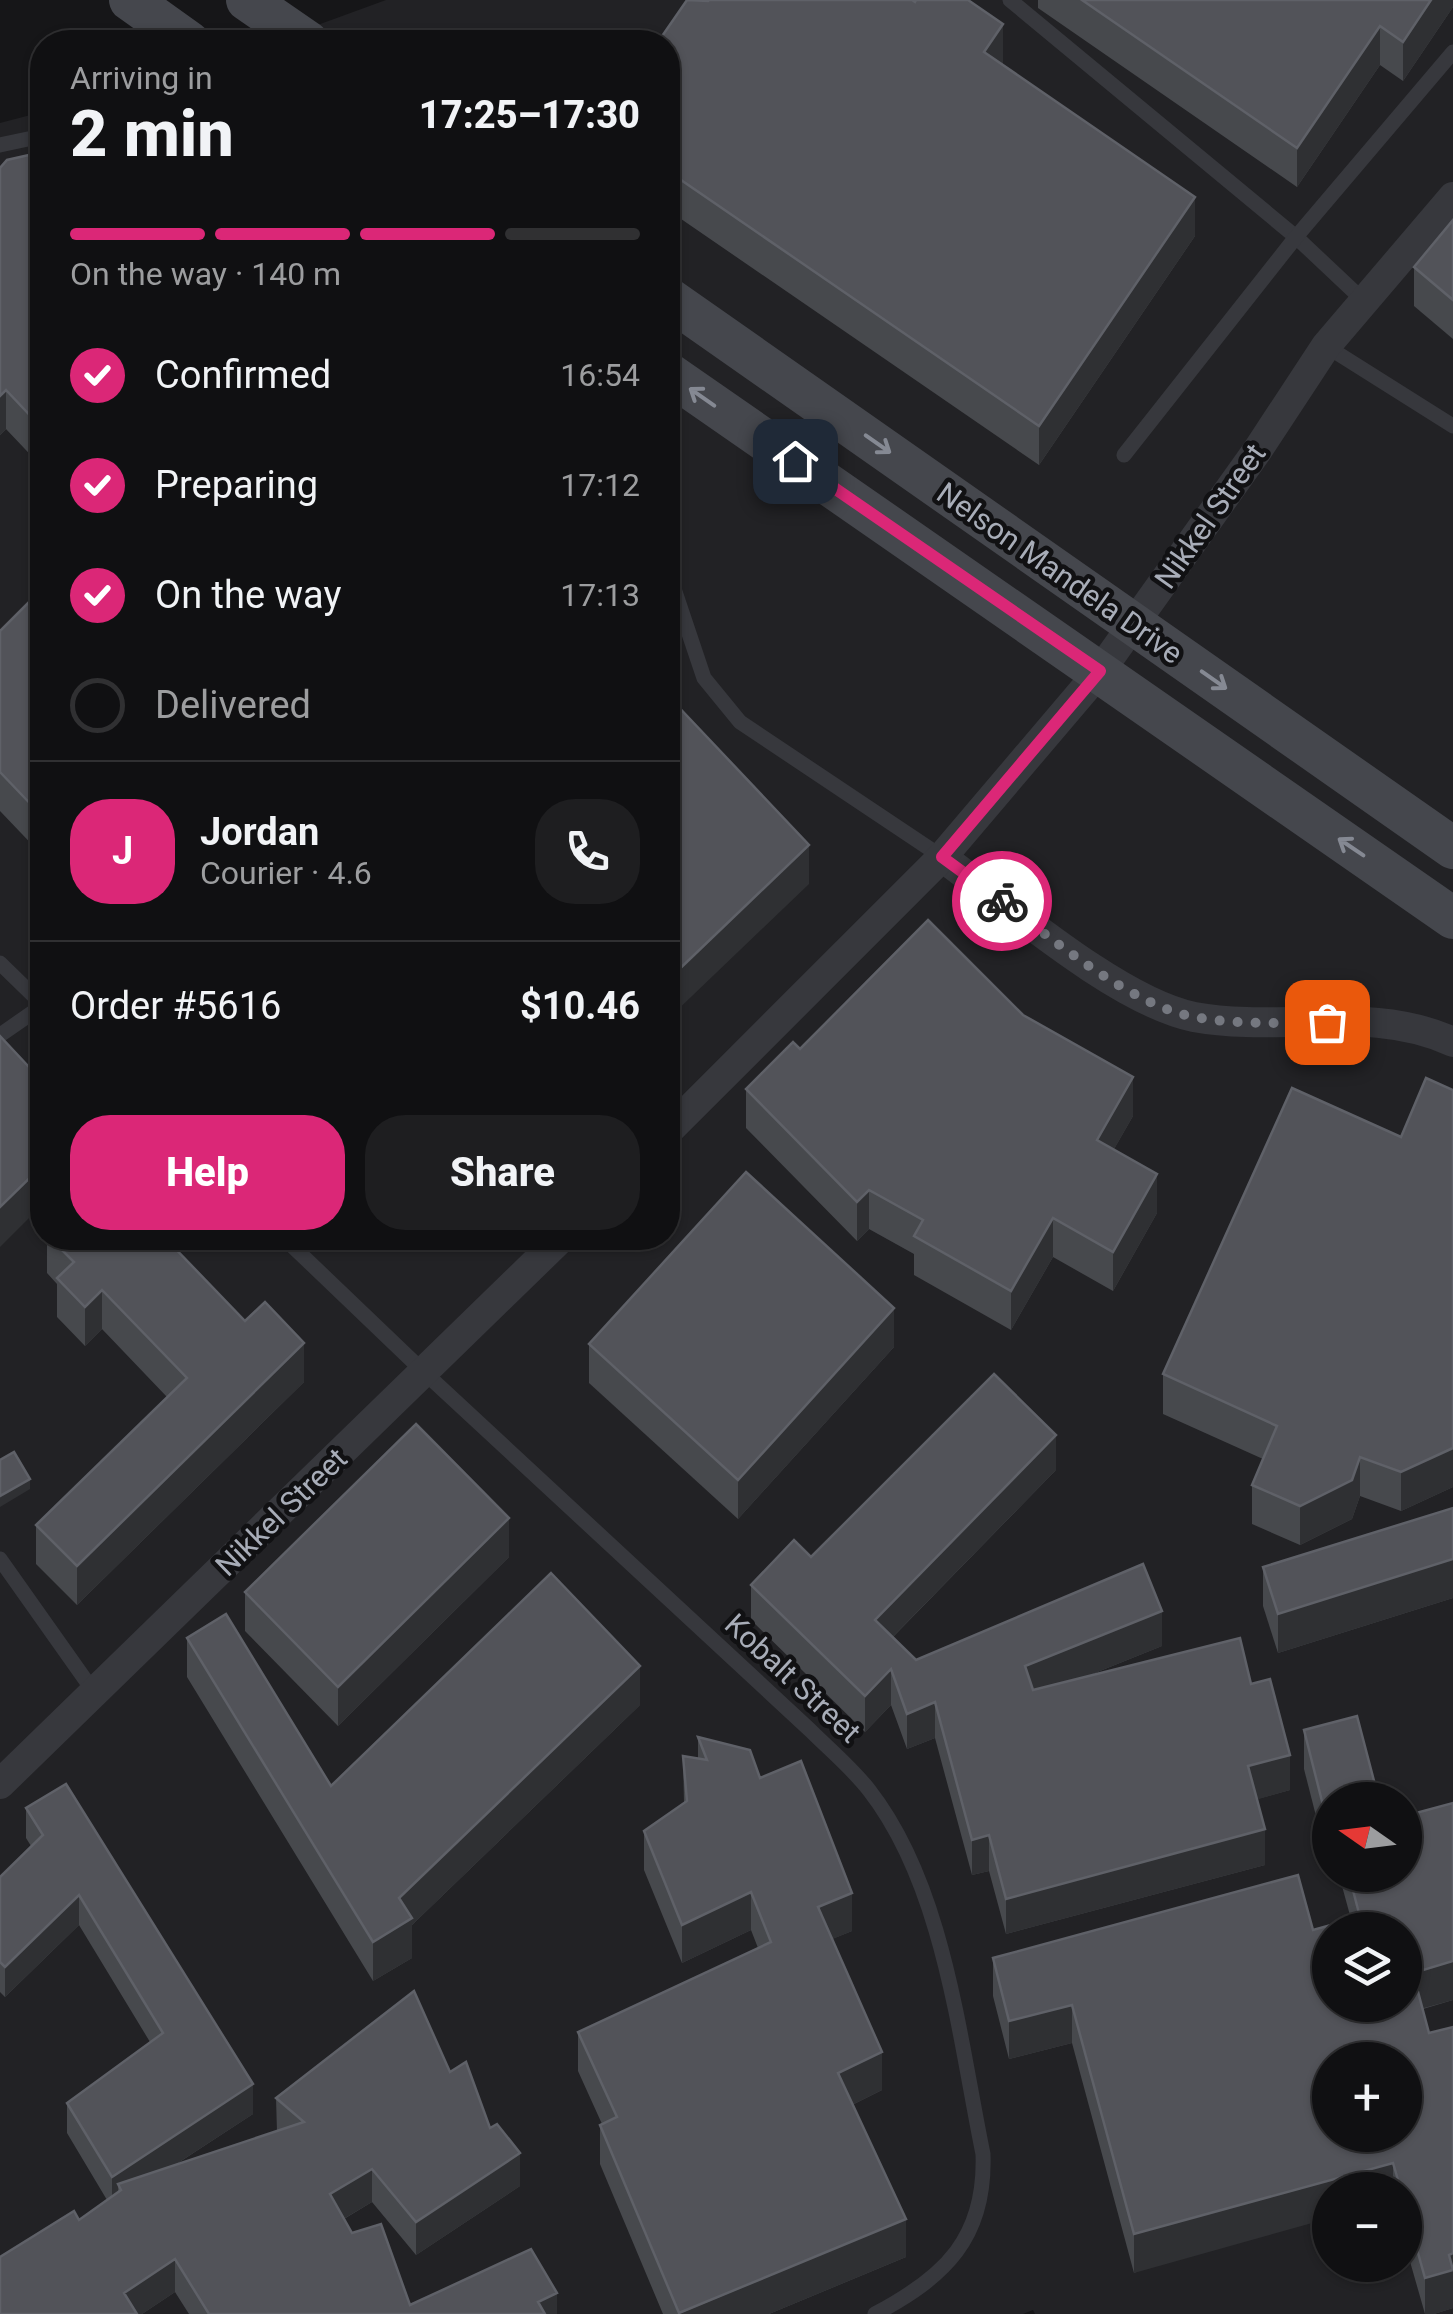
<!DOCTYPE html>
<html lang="en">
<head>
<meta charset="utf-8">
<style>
  body { margin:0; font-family:Roboto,sans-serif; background:#1e1e20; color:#f1f3f6; height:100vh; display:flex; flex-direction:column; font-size:38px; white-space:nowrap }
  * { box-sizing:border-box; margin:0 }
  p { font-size:32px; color:#9c9d9f }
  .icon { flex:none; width:55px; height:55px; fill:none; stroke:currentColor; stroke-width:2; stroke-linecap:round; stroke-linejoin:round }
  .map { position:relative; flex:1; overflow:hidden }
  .drawer { position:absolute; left:30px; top:30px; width:650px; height:1220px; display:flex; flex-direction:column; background:#101012; border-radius:40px; box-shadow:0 2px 8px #0004,0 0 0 2px #303032 }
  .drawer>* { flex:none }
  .needle { width:65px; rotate:284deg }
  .tools { position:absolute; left:1312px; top:1782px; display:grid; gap:20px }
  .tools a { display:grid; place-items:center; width:110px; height:110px; border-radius:50%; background:#101012; box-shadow:0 2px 8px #0004,0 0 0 2px #303032; font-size:50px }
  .pin { position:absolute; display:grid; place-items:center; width:85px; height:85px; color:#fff; margin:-42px; border-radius:20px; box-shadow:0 5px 15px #0006 }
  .courier { position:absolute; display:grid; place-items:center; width:100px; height:100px; margin:-50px; border:8px solid #db2777; border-radius:50%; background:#fff; color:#222; box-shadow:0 2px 12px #0007 }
  .head em { font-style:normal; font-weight:800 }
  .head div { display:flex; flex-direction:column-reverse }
  .head { display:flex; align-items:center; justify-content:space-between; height:170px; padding:0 40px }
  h1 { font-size:65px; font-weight:800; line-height:75px }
  .bar { display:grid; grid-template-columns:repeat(4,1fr); gap:15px 10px; align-content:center; height:120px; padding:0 40px }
  .bar i { height:12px; border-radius:8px; background:#303032 }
  .bar .current { background:#db2777 }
  .bar p { grid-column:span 4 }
  .line { display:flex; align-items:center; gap:25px; padding:0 40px; border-top:2px solid #303032 }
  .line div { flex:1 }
  .round { display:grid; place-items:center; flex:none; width:105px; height:105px; border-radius:40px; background:#1e1e20 }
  ol { padding:0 40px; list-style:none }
  li { display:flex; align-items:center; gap:30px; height:110px }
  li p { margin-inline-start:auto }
  li .icon { padding:10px; border-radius:50%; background:#db2777; color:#fff; stroke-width:4 }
  li:last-child { color:#9c9d9f }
  li i { width:55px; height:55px; border:5px solid #303032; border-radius:50% }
  .action { display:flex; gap:20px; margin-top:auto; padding:20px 40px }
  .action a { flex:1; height:115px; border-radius:40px; background:#db2777; color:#fff; font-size:40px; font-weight:800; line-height:115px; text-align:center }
  .action a+a { background:#1e1e20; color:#f1f3f6 }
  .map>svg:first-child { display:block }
  .built { fill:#222225; fill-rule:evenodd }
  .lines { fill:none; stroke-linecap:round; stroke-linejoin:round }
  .service { stroke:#37383d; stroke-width:15 }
  .minor { stroke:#37383d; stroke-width:30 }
  .secondary { stroke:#45474d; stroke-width:42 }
  .wall { fill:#47494d }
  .shaded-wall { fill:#2f3033 }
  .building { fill:#525359; stroke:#5f6168; stroke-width:2.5; fill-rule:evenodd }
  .oneway { stroke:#858993 }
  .done { stroke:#757880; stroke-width:10; stroke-dasharray:0 18 }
  .route { stroke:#db2777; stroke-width:12 }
  .labels { text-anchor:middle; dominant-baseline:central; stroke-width:9; stroke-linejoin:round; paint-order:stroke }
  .street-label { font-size:30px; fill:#a8adb8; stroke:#111113 }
</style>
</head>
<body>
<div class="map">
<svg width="1453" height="2314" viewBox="0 0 1453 2314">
  <rect width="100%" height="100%" fill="#161618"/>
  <path class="built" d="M386,0H1453V2314H1035L1033,2310L1023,2314H0V123L42,112V1238H668V42H271ZM1330,1800H1405V1875H1330ZM1330,1930H1405V2005H1330ZM1330,2060H1405V2135H1330ZM1330,2190H1405V2265H1330Z"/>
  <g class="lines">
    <g class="service">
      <path d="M1010,0L1296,237L1364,301"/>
      <path d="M0,145L42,136"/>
      <path d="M1326,346L1453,426"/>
      <path d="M1124,455L1296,237L1453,52"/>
      <path d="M668,571L704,678L740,722L942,857"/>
      <path d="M0,963L42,1004"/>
      <path d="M0,1035L42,1006"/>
      <path d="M284,1238L425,1373L810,1730C829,1749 852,1768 869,1790C944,1886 959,2037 983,2154C986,2238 945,2277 875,2314"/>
      <path d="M0,1559L94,1692"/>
    </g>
    <g class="minor">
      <path d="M942,857C1006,904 1119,1002 1194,1017C1280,1033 1372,1004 1453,1042"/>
      <path d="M668,1131L942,857L1100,671L1257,451L1326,346L1453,197"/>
      <path d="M0,1784L561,1238"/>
    </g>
    <g class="secondary">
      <path d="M130,0L189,42"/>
      <path d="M247,0L308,42"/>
      <path d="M668,298L1453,848"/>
      <path d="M668,373L1453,918"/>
    </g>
  </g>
  <g class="wall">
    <path d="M1038,0H1453V7L1403,81L1380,65L1297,187L1038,8Z"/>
    <path d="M668,42L1003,63L1002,65L1195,236L1039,465L668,210Z"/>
    <path d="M42,152V467L6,429L0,435V168Z"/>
    <path d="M1453,220V339L1414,306V267Z"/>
    <path d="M42,589V855L0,811V631Z"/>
    <path d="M1023,1015L1133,1116L1114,1149L1157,1213L1113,1291L1053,1257L1011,1330L914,1275V1254L869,1229L857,1241L746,1128V1089Z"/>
    <path d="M1453,1090V1487L1401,1511L1360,1496L1352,1519L1300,1545L1252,1524V1485L1263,1459L1163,1414V1374L1401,1137Z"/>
    <path d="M47,1238H165L304,1382L77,1605L36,1564V1525L167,1397L102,1329L85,1346L57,1317V1284L47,1273Z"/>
    <path d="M589,1344L894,1347L738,1519L589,1383Z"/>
    <path d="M1056,1470L893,1637L916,1660L1162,1646L1085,1677L1251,1684L1290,1790L1257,1799L1265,1865L1006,1934L989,1871L972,1875L935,1738L907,1749L891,1705L865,1732L751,1620V1585L811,1557Z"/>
    <path d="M1453,1508V1598L1278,1653L1263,1606V1567Z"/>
    <path d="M509,1557L338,1726L245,1631V1592Z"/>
    <path d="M187,1638L331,1786L640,1705L412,1925V1958L373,1981L187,1677Z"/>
    <path d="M1304,1730L1330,1800L1328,1863L1304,1769Z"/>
    <path d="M698,1737L760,1778L852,1931L832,1939L882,2090L852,2105L906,2257L769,2314H663L600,2164V2125L602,2124L578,2071V2032L758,1948L751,1930L682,1963L644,1870V1831L684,1803L683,1756L698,1758Z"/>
    <path d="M1453,1803V2000L1423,2009L1429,2033L1453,2027V2308L1434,2314H1425L1405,2244V2190H1330L1134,2273L1072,2043L1009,2059L993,1996V1958L1313,1930L1351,1919L1339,1875H1405Z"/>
    <path d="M26,1808L253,2114L175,2165L277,2132L276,2098L450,2072L490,2128L520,2186L416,2255L372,2202L344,2219L352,2233L410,2305L557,2314H189L175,2292L142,2314H0L79,2220L107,2200L67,2133V2103L150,2042L79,1925L5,1997L0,1992V1877L31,1846L26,1838Z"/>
  </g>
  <g class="shaded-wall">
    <path d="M1431,0H1453V7L1403,81V42Z"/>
    <path d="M1003,24V63L984,91V52Z"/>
    <path d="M1380,26V65L1297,187V148Z"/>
    <path d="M1195,197V236L1039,465V426Z"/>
    <path d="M6,390V429L0,435V396Z"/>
    <path d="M809,845V884L668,1019V980Z"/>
    <path d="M1133,1077V1116L1097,1179V1140Z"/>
    <path d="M42,1166V1205L0,1247V1207Z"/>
    <path d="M1157,1174V1213L1113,1291V1252Z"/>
    <path d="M869,1190V1229L857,1241V1202Z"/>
    <path d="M1053,1218V1257L1011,1330V1291Z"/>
    <path d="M102,1290V1329L85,1346V1307Z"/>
    <path d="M894,1308V1347L738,1519V1480Z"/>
    <path d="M304,1343V1382L77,1605V1566Z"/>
    <path d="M1056,1435V1470L875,1655V1620Z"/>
    <path d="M1453,1448V1487L1401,1511V1472Z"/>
    <path d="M1360,1457V1496L1352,1519L1300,1545V1506Z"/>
    <path d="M30,1479V1489L0,1507V1496Z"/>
    <path d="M509,1518V1557L338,1726V1687Z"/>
    <path d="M1453,1559V1598L1278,1653V1614Z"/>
    <path d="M1162,1611V1646L1025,1701V1666Z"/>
    <path d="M640,1666V1705L412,1925V1958L373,1981V1942L399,1898Z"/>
    <path d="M891,1669V1705L865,1732V1696Z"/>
    <path d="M935,1702V1738L907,1749V1714Z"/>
    <path d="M1290,1755V1790L1248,1802V1766Z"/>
    <rect x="1328" y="1825" width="2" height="38"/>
    <path d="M1265,1829V1865L1006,1934V1899Z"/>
    <path d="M989,1835V1871L972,1875V1840Z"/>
    <path d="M751,1892V1930L682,1963V1925Z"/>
    <path d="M852,1893V1931L818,1945V1907Z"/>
    <path d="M79,1895V1925L5,1997V1967Z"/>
    <path d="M1453,1961V2000L1413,2011V1973Z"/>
    <path d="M1072,2005V2043L1009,2059V2021Z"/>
    <path d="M882,2052V2090L838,2112V2073Z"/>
    <path d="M253,2084V2114L121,2200V2190L118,2184V2203L112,2207V2177Z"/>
    <path d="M520,2153V2186L416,2255V2222Z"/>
    <path d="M1393,2163V2190H1330V2218L1134,2273V2234Z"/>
    <path d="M372,2169V2202L330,2227V2194Z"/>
    <path d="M906,2219V2257L769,2314H679Z"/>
    <path d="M1453,2253V2308L1434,2314H1425V2278L1449,2255Z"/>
    <path d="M175,2259V2292L142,2314H124V2293Z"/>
    <path d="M557,2293V2314H538V2302Z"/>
  </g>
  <g class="building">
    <path d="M687,0L708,1L709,0H912L915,2L916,0H968L1003,24L984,52L1195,197L1039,426L668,171V42H658Z"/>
    <path d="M1082,0H1431L1403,42L1380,26L1297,148Z"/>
    <path d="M42,152V428L6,390L0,396V168L7,160Z"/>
    <path d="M1453,220V300L1414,267Z"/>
    <path d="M42,589V816L0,772V631Z"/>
    <path d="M672,700L809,845L668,980V704Z"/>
    <path d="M928,920L1023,1015L1133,1077L1097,1140L1157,1174L1113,1252L1053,1218L1011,1291L914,1236L923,1220L869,1190L857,1202L746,1089L793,1042L800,1049Z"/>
    <path d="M0,1036L42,1081V1166L0,1207Z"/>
    <path d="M1426,1078L1453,1090V1448L1401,1472L1360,1457L1352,1480L1300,1506L1252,1485L1277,1426L1163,1374L1292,1088L1401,1137Z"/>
    <path d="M746,1172L894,1308L738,1480L589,1344Z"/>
    <path d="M50,1238H165L245,1321L265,1302L304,1343L77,1566L36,1525L187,1378L102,1290L85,1307L57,1278L74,1262Z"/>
    <path d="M994,1374L1056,1435L875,1620L916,1660L1143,1564L1162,1611L1025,1666L1033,1690L1240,1638L1251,1684L1270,1679L1290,1755L1248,1766L1265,1829L1006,1899L989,1835L972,1840L935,1702L907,1714L891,1669L865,1696L751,1585L794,1540L811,1557Z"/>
    <path d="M416,1424L509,1518L338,1687L245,1592Z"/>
    <path d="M14,1452L30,1479L0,1496V1460Z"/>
    <path d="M1453,1508V1559L1278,1614L1263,1567Z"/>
    <path d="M551,1573L640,1666L399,1898L412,1918L373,1942L187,1638L226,1614L331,1786Z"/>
    <path d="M1357,1716L1379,1800H1330V1825H1328L1304,1730Z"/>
    <path d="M698,1737L750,1750L760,1778L801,1761L852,1893L818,1907L882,2052L838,2073L906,2219L679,2313L600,2125L617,2117L578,2032L771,1942L751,1892L682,1925L644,1831L687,1801L683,1756L707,1760Z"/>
    <path d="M66,1784L253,2084L112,2177L67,2103L163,2033L79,1895L5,1967L0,1962V1877L43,1835L26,1808Z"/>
    <path d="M1453,1803V1961L1413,1973L1429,2033L1453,2027V2253L1449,2255L1453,2270L1425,2278L1405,2206V2190H1401L1393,2163L1134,2234L1072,2005L1009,2021L993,1958L1298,1875L1313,1930L1360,1917L1349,1875H1405V1816ZM1330,1930H1405V2005H1330ZM1330,2060H1405V2135H1330Z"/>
    <path d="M414,1991L450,2072L466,2062L490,2128L497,2124L520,2153L416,2222L372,2169L330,2194L352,2233L381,2224L410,2305L531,2249L557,2293L538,2302L545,2314H209L175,2259L124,2293L137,2314H0V2257L74,2211L79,2220L121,2190L118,2184L304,2122L276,2098Z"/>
  </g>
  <defs><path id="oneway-shaft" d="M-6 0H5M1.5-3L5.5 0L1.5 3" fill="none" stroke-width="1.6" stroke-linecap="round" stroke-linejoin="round" transform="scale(2.5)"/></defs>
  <g class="oneway">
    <use href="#oneway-shaft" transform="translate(702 397) rotate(-145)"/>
    <use href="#oneway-shaft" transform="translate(878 444) rotate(35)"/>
    <use href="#oneway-shaft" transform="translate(1214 680) rotate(35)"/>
    <use href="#oneway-shaft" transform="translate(1351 847) rotate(-146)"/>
  </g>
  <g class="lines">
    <path class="done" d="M1002,901C1053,940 1131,1005 1194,1017C1238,1025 1283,1023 1327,1022"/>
    <path class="route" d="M795,461L1100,671L942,857L1002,901"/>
  </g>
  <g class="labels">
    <g class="street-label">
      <text transform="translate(1210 516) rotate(-55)">Nikkel Street</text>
      <text transform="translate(1060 573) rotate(35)">Nelson Mandela Drive</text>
      <text transform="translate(281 1512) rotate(-44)">Nikkel Street</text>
      <text transform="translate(793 1678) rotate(43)">Kobalt Street</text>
    </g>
  </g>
</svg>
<div class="tools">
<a><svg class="needle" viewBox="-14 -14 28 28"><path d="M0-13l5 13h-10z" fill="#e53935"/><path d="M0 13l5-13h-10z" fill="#9c9d9f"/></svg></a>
<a><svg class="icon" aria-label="layers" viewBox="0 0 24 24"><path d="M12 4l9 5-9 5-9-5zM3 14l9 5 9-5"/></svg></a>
<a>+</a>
<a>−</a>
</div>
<div class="pin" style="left:1327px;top:1022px;background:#ea580c"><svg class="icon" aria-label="bag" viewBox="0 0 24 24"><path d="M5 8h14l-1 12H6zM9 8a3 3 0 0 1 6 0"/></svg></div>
<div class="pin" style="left:795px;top:461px;background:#1f2937"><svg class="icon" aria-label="home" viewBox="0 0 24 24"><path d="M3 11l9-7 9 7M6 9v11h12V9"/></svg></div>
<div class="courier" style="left:1002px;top:901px"><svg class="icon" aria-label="bike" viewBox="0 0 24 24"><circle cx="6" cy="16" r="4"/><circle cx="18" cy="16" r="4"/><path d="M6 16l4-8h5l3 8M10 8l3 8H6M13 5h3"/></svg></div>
<section class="drawer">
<div class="head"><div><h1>2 min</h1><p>Arriving in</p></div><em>17:25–17:30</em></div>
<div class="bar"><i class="current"></i><i class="current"></i><i class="current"></i><i></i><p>On the way · 140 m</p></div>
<ol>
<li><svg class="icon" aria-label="check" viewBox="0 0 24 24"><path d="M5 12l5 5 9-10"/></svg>Confirmed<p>16:54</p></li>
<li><svg class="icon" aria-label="check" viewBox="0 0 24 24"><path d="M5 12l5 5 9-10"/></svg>Preparing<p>17:12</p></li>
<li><svg class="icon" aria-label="check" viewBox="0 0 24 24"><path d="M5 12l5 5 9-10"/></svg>On the way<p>17:13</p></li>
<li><i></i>Delivered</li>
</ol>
<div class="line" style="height:180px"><b class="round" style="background:#db2777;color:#fff">J</b><div><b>Jordan</b><p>Courier · 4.6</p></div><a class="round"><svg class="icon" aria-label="phone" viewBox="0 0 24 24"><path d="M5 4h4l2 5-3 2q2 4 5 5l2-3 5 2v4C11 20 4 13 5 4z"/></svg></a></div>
<div class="line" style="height:130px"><div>Order #5616</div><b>$10.46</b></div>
<div class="action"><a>Help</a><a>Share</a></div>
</section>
</div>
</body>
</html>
